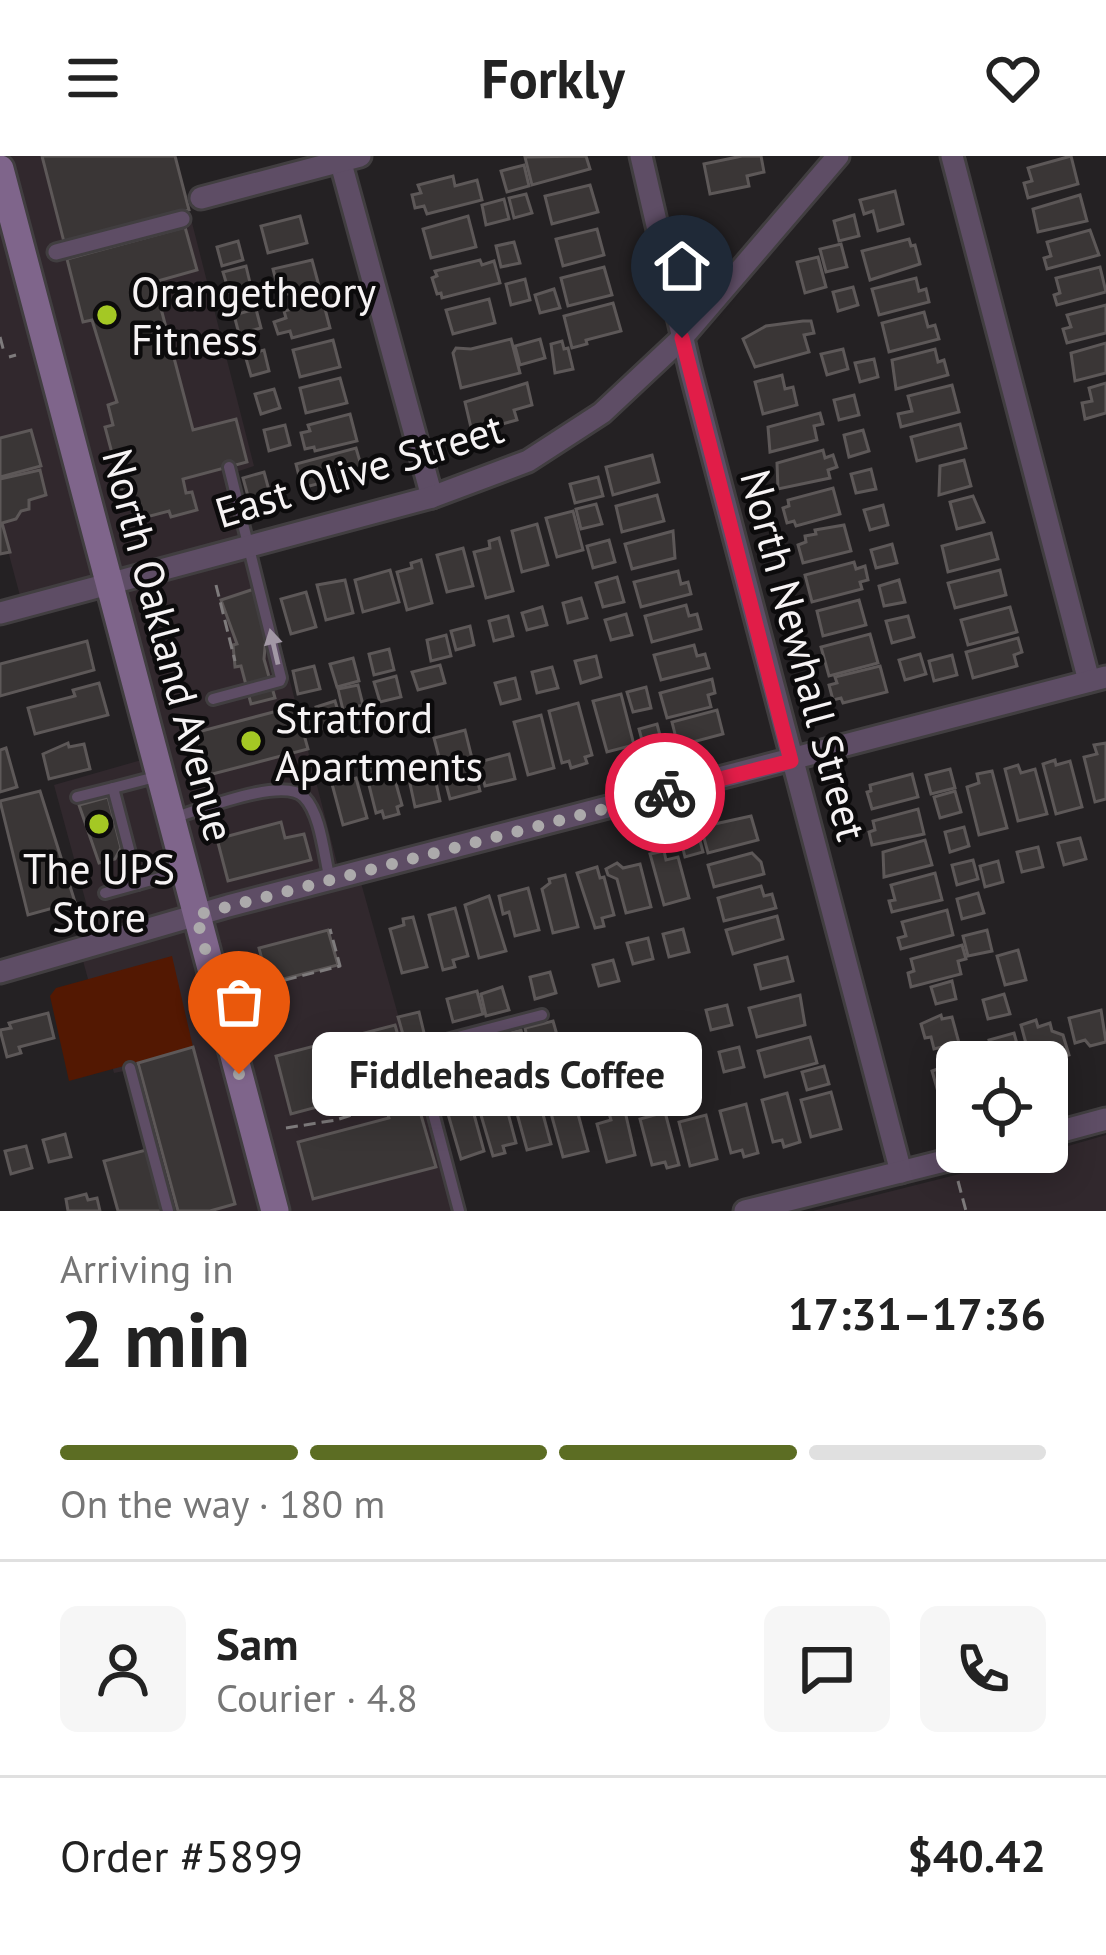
<!DOCTYPE html>
<html lang="en">
<head>
<meta charset="utf-8">
<style>
  body { margin:0; font-family:"PT Sans",sans-serif; background:#f6f6f6; color:#222; height:100vh; display:flex; flex-direction:column; font-size:45px; white-space:nowrap }
  * { box-sizing:border-box; margin:0 }
  p { font-size:39px; color:#767676 }
  .icon { flex:none; width:66px; height:66px; fill:none; stroke:currentColor; stroke-width:2; stroke-linecap:round; stroke-linejoin:round }
  .map { position:relative; height:1055px; overflow:hidden }
  .details { display:flex; flex-direction:column; background:#fff; flex:1 }
  .details>* { flex:none }
  .fabs { position:absolute; left:936px; top:885px; display:grid; gap:24px }
  .fabs a { display:grid; place-items:center; width:132px; height:132px; border-radius:18px; background:#fff; box-shadow:0 6px 30px #0003; font-size:60px }
  .pin { position:absolute; display:grid; place-items:center; width:102px; height:102px; color:#fff; margin:-123px -51px; border-radius:50% 50% 50% 0; rotate:-45deg; box-shadow:0 0 12px #0007 }
  .pin .icon { rotate:45deg }
  .courier { position:absolute; display:grid; place-items:center; width:120px; height:120px; margin:-60px; border:9px solid #e11d48; border-radius:50%; background:#fff; color:#222; box-shadow:0 3px 15px #0007 }
  .bubble { position:absolute; height:84px; border-radius:18px; background:#fff; box-shadow:0 6px 30px #0003; font-size:39px; font-weight:700; line-height:84px; text-align:center }
  .head em { font-style:normal; font-weight:700 }
  .head div { display:flex; flex-direction:column-reverse }
  .head { display:flex; align-items:center; justify-content:space-between; height:204px; padding:0 60px }
  h1 { font-size:78px; font-weight:700; line-height:90px }
  .bar { display:grid; grid-template-columns:repeat(4,1fr); gap:18px 12px; align-content:center; height:144px; padding:0 60px }
  .bar i { height:15px; border-radius:9px; background:#e0e0e0 }
  .bar .active { background:#5c6d23 }
  .bar p { grid-column:span 4 }
  .line { display:flex; align-items:center; gap:30px; padding:0 60px; border-top:3px solid #e0e0e0 }
  .line div { flex:1 }
  .round { display:grid; place-items:center; flex:none; width:126px; height:126px; border-radius:18px; background:#f6f6f6 }
  header { display:flex; justify-content:space-between; align-items:center; height:156px; padding:0 60px; background:#fff; font-size:54px; font-weight:700 }
  .map>svg:first-child { display:block }
  .built { fill:#31282d }
  .green { fill:#531802 }
  .building { fill:#3a3636; stroke:#5d5858; stroke-width:3 }
  .lines { fill:none; stroke-linecap:round; stroke-linejoin:round }
  .service-casing { stroke:#413e40; stroke-width:16 }
  .pedestrian-casing { stroke:#413e40; stroke-width:21 }
  .minor-casing { stroke:#413e40; stroke-width:27 }
  .secondary-casing { stroke:#413e40; stroke-width:33 }
  .path { stroke:#7e7b7c; stroke-width:3; stroke-dasharray:12 6; stroke-linecap:butt }
  .service { stroke:#5e4d65; stroke-width:10 }
  .pedestrian { stroke:#5e4d65; stroke-width:15 }
  .minor { stroke:#5e4d65; stroke-width:21 }
  .secondary { stroke:#7f658b; stroke-width:27 }
  .oneway { fill:#a298a5 }
  .done { stroke:#acaaab; stroke-width:12; stroke-dasharray:0 21.6 }
  .route { stroke:#e11d48; stroke-width:15 }
  .poi-dot { fill:#a4c824; stroke:#0c0b0c; stroke-width:4.5 }
  .labels { text-anchor:middle; dominant-baseline:central; stroke-width:9; stroke-linejoin:round; paint-order:stroke }
  .poi-label { font-size:42px; fill:#f6f3f4; stroke:#0c0b0c; text-anchor:start }
  .street-label { font-size:42px; fill:#f6f3f4; stroke:#0c0b0c }
</style>
</head>
<body>
<header><svg class="icon" aria-label="menu" viewBox="0 0 24 24"><path d="M4 6h16M4 12h16M4 18h16"/></svg>Forkly<svg class="icon" aria-label="heart" viewBox="0 0 24 24"><path d="M12 20l-8-8c-3-5 5-10 8-4 3-6 11-1 8 4z"/></svg></header>
<div class="map">
<svg width="1106" height="1055" viewBox="0 0 1106 1055">
  <rect width="100%" height="100%" fill="#242123"/>
  <g class="built">
    <path d="M0,0H175L254,310L236,316L337,707L341,721L358,716L453,1055H162L124,915L114,917L80,794L97,787L54,629L152,601L108,428L23,451L0,365Z"/>
    <path d="M1106,979V1055H813L1047,996Z"/>
  </g>
  <path class="green" d="M172,800L193,891L69,925L50,840L56,832Z"/>
  <g class="building">
    <path d="M42,0H175L189,54L64,86Z"/>
    <path d="M586,0L590,13L532,29L525,1Z"/>
    <path d="M742,0H761L764,16L747,20L749,30L710,38L704,8Z"/>
    <path d="M1071,0L1078,28L1028,42L1024,27L1032,25L1028,12Z"/>
    <path d="M524,9L529,30L507,36L501,15Z"/>
    <path d="M453,20L455,30L477,24L482,44L427,58L424,50L415,52L412,39L421,37L418,29Z"/>
    <path d="M590,29L598,56L552,68L545,40Z"/>
    <path d="M895,35L903,68L878,75L873,55L864,58L860,44Z"/>
    <path d="M526,38L532,57L514,62L509,42Z"/>
    <path d="M1080,39L1087,65L1038,76L1033,53Z"/>
    <path d="M504,43L509,63L486,69L482,49Z"/>
    <path d="M854,59L859,80L839,85L834,65Z"/>
    <path d="M300,60L307,87L268,97L261,70Z"/>
    <path d="M468,60L476,91L431,102L423,73Z"/>
    <path d="M185,71L197,114L154,126L193,274L236,263L247,306L183,323L186,337L192,336L197,354L171,361L169,355L135,364L128,340L124,342L105,271L113,269L108,249L117,246L92,164L83,166L67,103Z"/>
    <path d="M597,73L604,99L563,110L556,83Z"/>
    <path d="M1090,74L1099,99L1047,113L1044,102L1051,100L1047,86Z"/>
    <path d="M909,83L911,90L915,89L920,108L870,124L862,95Z"/>
    <path d="M238,85L243,104L222,110L217,91Z"/>
    <path d="M514,86L520,107L501,111L496,90Z"/>
    <path d="M841,88L847,111L826,116L820,93Z"/>
    <path d="M818,101L826,131L805,137L797,106Z"/>
    <path d="M312,104L319,130L280,140L273,113Z"/>
    <path d="M480,104L482,109L494,105L500,127L442,142L441,137L437,138L432,122L437,120L435,115Z"/>
    <path d="M246,110L251,131L229,136L223,116Z"/>
    <path d="M604,111L612,139L568,150L561,122Z"/>
    <path d="M1100,111L1106,136L1057,149L1054,139L1060,137L1056,122Z"/>
    <path d="M916,122L919,135L926,133L929,146L879,159L872,133Z"/>
    <path d="M525,123L530,144L511,149L506,128Z"/>
    <path d="M853,131L858,149L838,155L833,136Z"/>
    <path d="M554,133L560,152L540,157L535,139Z"/>
    <path d="M489,143L495,167L453,178L446,154Z"/>
    <path d="M323,145L330,172L292,182L290,175L278,178L274,166L286,162L284,155Z"/>
    <path d="M613,147L621,175L586,184L587,188L572,192L564,160Z"/>
    <path d="M1106,149V177L1067,187L1063,173L1071,171L1067,159Z"/>
    <path d="M256,153L261,172L239,178L234,159Z"/>
    <path d="M924,156L928,171L935,169L939,183L889,196L882,167Z"/>
    <path d="M803,165H811L814,177L804,179L809,196L755,211L743,183L766,170Z"/>
    <path d="M511,183L520,217L461,232L453,197L456,192L471,193Z"/>
    <path d="M540,183L545,202L520,209L515,190Z"/>
    <path d="M333,184L340,211L300,221L293,194Z"/>
    <path d="M562,185L564,193L568,192L573,213L555,217L551,188Z"/>
    <path d="M1106,187V217L1075,225L1071,197Z"/>
    <path d="M843,193L848,213L827,219L821,198Z"/>
    <path d="M935,193L938,206L944,204L948,219L896,233L892,204Z"/>
    <path d="M264,194L269,215L251,220L245,199Z"/>
    <path d="M874,203L878,221L860,226L855,207Z"/>
    <path d="M782,219L785,233L793,231L797,249L763,258L755,226Z"/>
    <path d="M340,222L347,247L306,257L300,232Z"/>
    <path d="M527,227L532,249L514,254L517,264L472,276L465,246Z"/>
    <path d="M1106,227V257L1085,263L1082,247L1092,245L1089,232Z"/>
    <path d="M952,229L959,256L901,271L898,258L912,255L908,240Z"/>
    <path d="M274,233L280,252L261,258L255,238Z"/>
    <path d="M854,239L859,259L839,264L834,244Z"/>
    <path d="M820,257L823,268L814,270L817,284L770,296L768,271Z"/>
    <path d="M350,258L357,285L315,295L314,291L305,293L301,277L310,275L308,269Z"/>
    <path d="M960,268L966,292L917,305L911,281Z"/>
    <path d="M285,269L290,289L269,295L264,274Z"/>
    <path d="M31,274L41,310L0,321V282Z"/>
    <path d="M863,274L869,295L849,301L844,279Z"/>
    <path d="M356,292L363,316L302,332L296,308Z"/>
    <path d="M823,294L825,302L833,299L837,311L828,314L830,322L778,333L777,307Z"/>
    <path d="M652,299L659,326L613,339L606,311Z"/>
    <path d="M964,304L971,330L939,339L940,310Z"/>
    <path d="M871,313L876,333L856,337L851,318Z"/>
    <path d="M40,314L46,339L29,344V353L21,355L16,363L2,367L10,396L0,398V323Z"/>
    <path d="M264,316L270,338L249,344L243,322Z"/>
    <path d="M598,321L603,340L575,347L570,328Z"/>
    <path d="M833,332L840,358L796,370L794,365L787,367L783,352L789,350L788,344Z"/>
    <path d="M657,339L664,365L622,376L616,350Z"/>
    <path d="M973,340L984,366L957,373L950,346Z"/>
    <path d="M596,348L602,368L581,373L576,353Z"/>
    <path d="M883,349L888,369L870,374L864,354Z"/>
    <path d="M573,355L583,394L557,401L546,362Z"/>
    <path d="M537,368L548,409L522,416L512,375Z"/>
    <path d="M844,369L851,395L803,407L798,389L806,386L805,380L816,378L815,374Z"/>
    <path d="M673,375L675,402L632,413L625,388Z"/>
    <path d="M991,377L998,403L948,416L942,390Z"/>
    <path d="M499,382L513,435L486,442L474,396L490,392L489,385Z"/>
    <path d="M609,384L615,406L593,412L587,390Z"/>
    <path d="M892,388L897,407L876,412L871,394Z"/>
    <path d="M463,392L473,430L447,436L437,399Z"/>
    <path d="M421,404L432,447L407,454L397,416L412,412L411,407Z"/>
    <path d="M854,406L856,413L865,410L868,424L860,426L862,433L812,446L805,419Z"/>
    <path d="M390,414L399,446L363,456L355,424Z"/>
    <path d="M1000,414L1006,439L955,452L948,427Z"/>
    <path d="M678,415L681,428L688,426L691,438L641,451L634,426Z"/>
    <path d="M617,421L624,446L603,451L596,427Z"/>
    <path d="M345,424L353,457L326,464L317,429Z"/>
    <path d="M899,424L905,446L884,450L879,430Z"/>
    <path d="M254,433L266,480L264,503L275,542L251,548L241,510L235,511L233,489L237,488L221,444Z"/>
    <path d="M306,436L316,471L291,478L281,443Z"/>
    <path d="M581,442L587,462L568,467L563,447Z"/>
    <path d="M859,444L866,469L823,480L817,455Z"/>
    <path d="M686,449L689,460L697,458L701,473L652,486L645,460Z"/>
    <path d="M542,451L547,469L527,474L522,457Z"/>
    <path d="M1010,451L1017,476L968,489L961,464Z"/>
    <path d="M626,458L632,479L611,484L605,464Z"/>
    <path d="M508,460L513,480L494,485L489,465Z"/>
    <path d="M908,460L914,481L892,487L886,465Z"/>
    <path d="M470,470L474,489L456,494L451,475Z"/>
    <path d="M870,478L878,507L829,520L821,491Z"/>
    <path d="M446,479L451,500L431,505L427,484Z"/>
    <path d="M1018,482L1022,496L1014,499L1017,510L973,522L966,496Z"/>
    <path d="M87,485L94,514L0,540V508Z"/>
    <path d="M694,489L697,500L705,498L709,512L661,524L654,499Z"/>
    <path d="M389,493L394,514L374,519L369,498Z"/>
    <path d="M920,498L926,518L905,524L899,504Z"/>
    <path d="M952,499L957,519L934,525L929,505Z"/>
    <path d="M596,500L601,521L581,527L575,505Z"/>
    <path d="M353,502L359,525L337,531L330,508Z"/>
    <path d="M440,509L445,527L418,534L412,516Z"/>
    <path d="M314,510L320,533L298,538L293,515Z"/>
    <path d="M880,510L887,536L843,547L841,542L833,544L829,529L837,527L835,521Z"/>
    <path d="M552,511L558,532L537,537L532,516Z"/>
    <path d="M396,520L401,541L380,546L374,526Z"/>
    <path d="M515,522L520,543L501,548L495,527Z"/>
    <path d="M712,523L715,537L708,539L711,551L667,562L660,537Z"/>
    <path d="M99,527L108,559L35,578L28,552L75,540L73,534Z"/>
    <path d="M358,529L363,549L343,554L338,533Z"/>
    <path d="M646,531L651,552L633,556L627,536Z"/>
    <path d="M621,538L634,589L607,596L593,545Z"/>
    <path d="M335,545L342,568L322,573L316,551Z"/>
    <path d="M578,547L592,599L585,601L587,607L571,612L569,605L562,607L549,555Z"/>
    <path d="M296,550L308,593L205,620L194,577Z"/>
    <path d="M717,554L723,578L678,590L672,566Z"/>
    <path d="M541,559L554,612L528,619L514,566Z"/>
    <path d="M657,568L662,587L644,592L639,573Z"/>
    <path d="M465,574L480,635L450,643L434,582Z"/>
    <path d="M68,587L69,591L84,588L90,613L49,623L43,598Z"/>
    <path d="M1106,587V643L1095,646L1084,601L1097,598L1094,589Z"/>
    <path d="M6,592L17,631L0,636V594Z"/>
    <path d="M509,598L515,623L485,630L479,606Z"/>
    <path d="M1055,604L1056,609L1070,605L1082,651L1056,658L1043,608Z"/>
    <path d="M390,606L402,649L397,651L399,658L384,662L382,655L376,657L365,613Z"/>
    <path d="M432,608L440,645L415,651L409,623L423,618L422,611Z"/>
    <path d="M1018,609L1021,617L1035,613L1047,658L1018,665L1005,613Z"/>
    <path d="M950,613L955,632L931,638L926,619Z"/>
    <path d="M992,615L1007,672L979,679L967,631L979,627L977,618Z"/>
    <path d="M912,618L918,641L872,653L867,636L871,635L870,629Z"/>
    <path d="M356,622L367,662L343,669L332,628Z"/>
    <path d="M40,635L75,746L28,759L0,645Z"/>
    <path d="M955,635L961,656L940,662L934,641Z"/>
    <path d="M108,641L121,692L115,703L99,707L79,649Z"/>
    <path d="M918,653L924,678L872,689L869,676L875,674L873,665Z"/>
    <path d="M751,660L758,684L708,697L701,671Z"/>
    <path d="M281,666L285,682L304,678L311,704L228,725L217,683Z"/>
    <path d="M964,671L969,690L950,696L945,676Z"/>
    <path d="M698,677L703,696L685,701L680,681Z"/>
    <path d="M1080,682L1086,703L1064,709L1058,687Z"/>
    <path d="M925,684L932,709L884,721L883,696Z"/>
    <path d="M1038,691L1043,711L1022,716L1017,696Z"/>
    <path d="M664,695L666,704L678,701L689,742L664,749L650,698Z"/>
    <path d="M752,697L761,706L764,718L714,731L708,709Z"/>
    <path d="M973,704L978,723L957,729L952,709Z"/>
    <path d="M998,705L1003,726L985,731L980,710Z"/>
    <path d="M617,707L623,712L640,708L651,751L626,757L617,723L608,719L606,713Z"/>
    <path d="M597,711L600,722L604,721L614,759L602,762L604,770L595,772L577,717Z"/>
    <path d="M935,717L942,744L892,756L889,745L895,744L891,729Z"/>
    <path d="M565,719L578,771L553,777L542,733L550,727L549,723Z"/>
    <path d="M761,730L764,740L772,738L776,752L724,765L718,742Z"/>
    <path d="M528,732L539,774L515,780L509,756L503,758L499,740Z"/>
    <path d="M978,737L984,757L962,763L957,743Z"/>
    <path d="M489,740L506,795L479,802L465,749Z"/>
    <path d="M455,752L468,800L453,804L455,811L443,814L429,759Z"/>
    <path d="M947,754L953,779L901,793L898,782L906,780L902,766Z"/>
    <path d="M777,760L783,783L733,798L726,774Z"/>
    <path d="M413,761L427,811L402,817L390,773L404,769L403,763Z"/>
    <path d="M683,773L689,796L669,801L663,778Z"/>
    <path d="M328,774L338,809L268,827L259,792Z"/>
    <path d="M987,774L992,795L968,800L963,780Z"/>
    <path d="M648,782L653,803L633,808L627,787Z"/>
    <path d="M962,789L966,803L958,805L961,818L911,831L908,817L914,815L911,803Z"/>
    <path d="M1018,794L1026,824L1005,829L997,800Z"/>
    <path d="M787,801L793,825L761,833L755,809Z"/>
    <path d="M613,804L619,825L599,830L593,809Z"/>
    <path d="M550,816L556,837L535,843L530,821Z"/>
    <path d="M952,825L956,843L936,848L931,831Z"/>
    <path d="M502,831L509,854L486,860L481,838Z"/>
    <path d="M477,835L483,858L453,866L447,843Z"/>
    <path d="M1004,838L1010,858L988,863L983,844Z"/>
    <path d="M800,839L805,869L757,881L749,852Z"/>
    <path d="M727,849L732,869L711,874L706,854Z"/>
    <path d="M1101,854L1106,886L1090,890L1085,884L1075,887L1069,862Z"/>
    <path d="M419,856L424,877L404,882L398,861Z"/>
    <path d="M48,857L54,882L19,891L21,897L7,901L0,874L11,872L9,867Z"/>
    <path d="M941,859L942,863L952,861L959,887L934,893L931,881L925,882L921,868Z"/>
    <path d="M1036,864L1038,871L1050,867L1052,875L1063,879L1069,899L1057,902L1060,912L1050,914L1052,921L1047,922V906H1031L1021,869Z"/>
    <path d="M553,865L559,886L530,893L525,872Z"/>
    <path d="M395,869L436,1011L313,1043L298,986L389,962L381,934L291,958L276,900Z"/>
    <path d="M521,874L526,895L504,900L499,880Z"/>
    <path d="M1014,877L1022,906H995L989,884Z"/>
    <path d="M810,881L817,907L765,921L758,895Z"/>
    <path d="M487,883L491,901L471,906L466,888Z"/>
    <path d="M193,891L235,1048L210,1055H178L138,907Z"/>
    <path d="M456,891L461,909L441,915L436,897Z"/>
    <path d="M739,891L744,911L724,916L719,896Z"/>
    <path d="M592,905L597,926L578,931L572,911Z"/>
    <path d="M954,907L957,945L950,947L948,941L940,943L932,915Z"/>
    <path d="M824,910L829,928L807,934L802,916Z"/>
    <path d="M619,929L635,999L607,1006L597,968L611,964L602,934Z"/>
    <path d="M537,936L551,988L527,994L513,943Z"/>
    <path d="M831,936L841,973L811,981L801,944Z"/>
    <path d="M787,937L800,986L784,991L782,984L773,986L762,944Z"/>
    <path d="M504,942L516,987L503,990L505,997L493,1000L478,949Z"/>
    <path d="M574,943L588,995L563,1001L549,950Z"/>
    <path d="M746,948L758,997L744,1001L742,994L731,997L720,955Z"/>
    <path d="M472,951L484,995L461,1003L448,958Z"/>
    <path d="M665,956L679,1009L667,1012L665,1006L652,1009L640,963Z"/>
    <path d="M706,959L717,1003L690,1010L679,966Z"/>
    <path d="M65,978L71,1001L49,1006L43,984Z"/>
    <path d="M26,990L32,1012L11,1018L5,995Z"/>
    <path d="M146,994L163,1055H118L104,1005Z"/>
    <path d="M86,1038L88,1044L97,1042L100,1055H68L66,1043Z"/>
  </g>
  <g class="lines">
    <g class="service-casing">
      <g id="service">
        <path d="M213,543L280,525L281,522L229,311"/>
        <path d="M77,641L113,632"/>
        <path d="M173,662C200,654 283,620 304,641C321,658 324,700 330,724"/>
        <path d="M138,728L113,632L159,620"/>
        <path d="M105,737L181,716"/>
        <path d="M130,912L168,1055"/>
        <path d="M459,1055L416,892L542,859"/>
      </g>
    </g>
    <g class="pedestrian-casing">
      <path id="pedestrian" d="M56,96L182,63"/>
    </g>
    <g class="minor-casing">
      <g id="minor">
        <path d="M339,0L432,341"/>
        <path d="M641,0L690,213L901,1016"/>
        <path d="M952,0L1089,525"/>
        <path d="M201,42L360,0"/>
        <path d="M0,457L432,341L528,305L602,257L682,182L838,0"/>
        <path d="M0,816L228,750L1106,521"/>
        <path d="M1047,979L1106,963"/>
        <path d="M745,1055L980,996"/>
      </g>
    </g>
    <g class="secondary-casing">
      <path id="secondary" d="M0,13L275,1055"/>
    </g>
    <g class="path">
      <path d="M0,181L4,196"/>
      <path d="M9,201L16,199"/>
      <path d="M216,429L235,505"/>
      <path d="M250,833L340,810L330,773"/>
      <path d="M286,972L336,964L385,948"/>
      <path d="M958,1025L966,1055"/>
    </g>
    <use href="#service" class="service"/>
    <use href="#pedestrian" class="pedestrian"/>
    <use href="#minor" class="minor"/>
    <use href="#secondary" class="secondary"/>
  </g>
  <defs><path id="oneway-solid" d="M-6-.8H1V-3.2L6.5 0L1 3.2V.8H-6Z" transform="scale(3)"/></defs>
  <use class="oneway" href="#oneway-solid" transform="translate(274 491) rotate(-103)"/>
  <g class="lines">
    <path class="done" d="M239,918L196,759L665,637"/>
    <path class="route" d="M665,637L791,605L682,182"/>
  </g>
  <g class="poi-dot">
    <circle cx="107" cy="159" r="12"/>
    <circle cx="251" cy="585" r="12"/>
    <circle cx="99" cy="668" r="12"/>
  </g>
  <g class="labels">
    <g class="poi-label">
      <text x="131" y="135">Orangetheory<tspan x="131" dy="48">Fitness</tspan></text>
      <text x="275" y="561">Stratford<tspan x="275" dy="48">Apartments</tspan></text>
      <text x="99" y="712" text-anchor="middle">The UPS<tspan x="99" dy="48">Store</tspan></text>
    </g>
    <g class="street-label">
      <text transform="translate(359 314) rotate(-17)">East Olive Street</text>
      <text transform="translate(169 489) rotate(75)">North Oakland Avenue</text>
      <text transform="translate(804 499) rotate(75)">North Newhall Street</text>
    </g>
  </g>
</svg>
<div class="fabs">
<a><svg class="icon" aria-label="locate" viewBox="0 0 24 24"><circle cx="12" cy="12" r="6"/><path d="M12 2v4M12 18v4M2 12h4M18 12h4"/></svg></a>
</div>
<div class="pin" style="left:239px;top:918px;background:#ea580c"><svg class="icon" aria-label="bag" viewBox="0 0 24 24"><path d="M5 8h14l-1 12H6zM9 8a3 3 0 0 1 6 0"/></svg></div>
<div class="pin" style="left:682px;top:182px;background:#1f2937"><svg class="icon" aria-label="home" viewBox="0 0 24 24"><path d="M3 11l9-7 9 7M6 9v11h12V9"/></svg></div>
<div class="courier" style="left:665px;top:637px"><svg class="icon" aria-label="bike" viewBox="0 0 24 24"><circle cx="6" cy="16" r="4"/><circle cx="18" cy="16" r="4"/><path d="M6 16l4-8h5l3 8M10 8l3 8H6M13 5h3"/></svg></div>
<div class="bubble" style="left:312px;top:876px;width:390px">Fiddleheads Coffee</div>
</div>
<section class="details">
<div class="head"><div><h1>2 min</h1><p>Arriving in</p></div><em>17:31–17:36</em></div>
<div class="bar"><i class="active"></i><i class="active"></i><i class="active"></i><i></i><p>On the way · 180 m</p></div>
<div class="line" style="height:216px"><a class="round"><svg class="icon" aria-label="person" viewBox="0 0 24 24"><circle cx="12" cy="8" r="4"/><path d="M4 21q1-7 8-7t8 7"/></svg></a><div><b>Sam</b><p>Courier · 4.8</p></div><a class="round"><svg class="icon" aria-label="chat" viewBox="0 0 24 24"><path d="M4 5h16v11H9l-5 4z"/></svg></a><a class="round"><svg class="icon" aria-label="phone" viewBox="0 0 24 24"><path d="M5 4h4l2 5-3 2q2 4 5 5l2-3 5 2v4C11 20 4 13 5 4z"/></svg></a></div>
<div class="line" style="height:156px"><div>Order #5899</div><b>$40.42</b></div>
</section>
</body>
</html>
